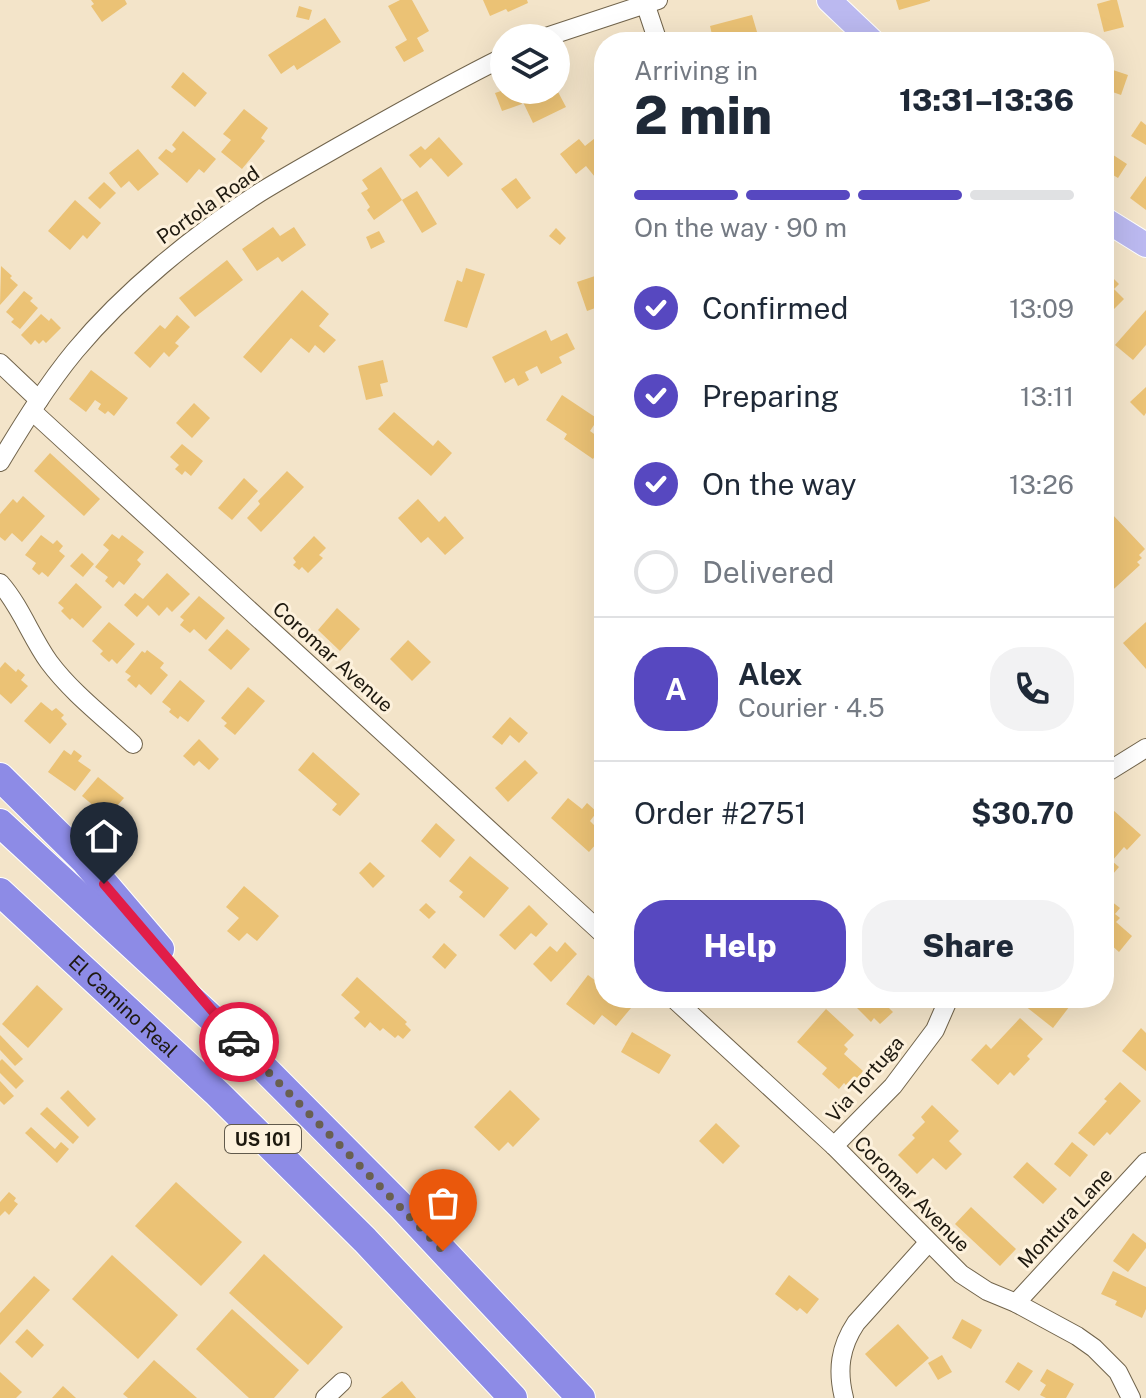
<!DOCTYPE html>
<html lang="en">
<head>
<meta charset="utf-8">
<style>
  body { margin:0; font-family:"Public Sans",sans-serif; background:#f2f2f3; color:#1f2937; height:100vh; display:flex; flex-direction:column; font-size:30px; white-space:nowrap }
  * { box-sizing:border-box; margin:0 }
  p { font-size:26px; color:#747a83 }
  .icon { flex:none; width:44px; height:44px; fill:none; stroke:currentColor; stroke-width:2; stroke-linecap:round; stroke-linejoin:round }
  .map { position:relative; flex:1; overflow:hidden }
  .panel { position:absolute; left:594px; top:32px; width:520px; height:976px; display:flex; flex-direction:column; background:#fff; border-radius:32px; box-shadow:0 8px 32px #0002 }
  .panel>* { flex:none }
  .buttons { position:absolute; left:490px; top:24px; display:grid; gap:16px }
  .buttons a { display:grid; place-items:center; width:80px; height:80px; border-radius:50%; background:#fff; box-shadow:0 8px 32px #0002; font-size:40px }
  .pin { position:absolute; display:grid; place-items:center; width:68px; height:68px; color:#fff; margin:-82px -34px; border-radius:50% 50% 50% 0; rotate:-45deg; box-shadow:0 0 8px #0007 }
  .pin .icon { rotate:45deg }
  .courier { position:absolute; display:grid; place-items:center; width:80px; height:80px; margin:-40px; border:6px solid #e11d48; border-radius:50%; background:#fff; color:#222; box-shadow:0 2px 10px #0007 }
  .head em { font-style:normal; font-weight:800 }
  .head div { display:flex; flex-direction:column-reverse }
  .head { display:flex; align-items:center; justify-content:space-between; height:136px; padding:0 40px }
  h1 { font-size:52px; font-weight:800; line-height:60px }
  .bar { display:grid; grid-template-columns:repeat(4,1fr); gap:12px 8px; align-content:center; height:96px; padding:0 40px }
  .bar i { height:10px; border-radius:6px; background:#e0e1e3 }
  .bar .on { background:#5748c0 }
  .bar p { grid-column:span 4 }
  .line { display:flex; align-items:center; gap:20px; padding:0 40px; border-top:2px solid #e0e1e3 }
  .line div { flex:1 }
  .round { display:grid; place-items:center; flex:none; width:84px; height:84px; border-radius:32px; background:#f2f2f3 }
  ol { padding:0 40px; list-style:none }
  li { display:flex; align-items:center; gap:24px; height:88px }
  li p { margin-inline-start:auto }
  li .icon { padding:8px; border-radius:50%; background:#5748c0; color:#fff; stroke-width:4 }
  li:last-child { color:#747a83 }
  li i { width:44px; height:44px; border:4px solid #e0e1e3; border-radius:50% }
  .primary-button { display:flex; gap:16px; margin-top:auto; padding:16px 40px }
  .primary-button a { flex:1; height:92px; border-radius:32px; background:#5748c0; color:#fff; font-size:32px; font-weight:800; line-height:92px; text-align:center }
  .primary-button a+a { background:#f2f2f3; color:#1f2937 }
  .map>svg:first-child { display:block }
  .building { fill:#ebc275 }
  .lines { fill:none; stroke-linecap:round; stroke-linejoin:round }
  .minor-casing { stroke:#71644c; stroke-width:20 }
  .major-casing { stroke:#fff; stroke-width:26 }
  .highway-casing { stroke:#fff; stroke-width:30 }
  .minor { stroke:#fff; stroke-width:18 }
  .major { stroke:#bbb9f0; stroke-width:24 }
  .highway { stroke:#8d8be6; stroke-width:28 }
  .done { stroke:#696050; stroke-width:8; stroke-dasharray:0 14.4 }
  .route { stroke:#e11d48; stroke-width:10 }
  .labels { text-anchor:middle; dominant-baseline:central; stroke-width:6; stroke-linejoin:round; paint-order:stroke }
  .shield { fill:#fdf1dc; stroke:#615a4c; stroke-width:2 }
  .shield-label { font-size:18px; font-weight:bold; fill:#1e190f }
  .street-label { font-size:20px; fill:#1e190f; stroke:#fdf1dc }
</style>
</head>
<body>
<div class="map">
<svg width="1146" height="1398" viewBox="0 0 1146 1398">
  <rect width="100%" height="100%" fill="#f3e4c9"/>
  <g class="building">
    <path d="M91,0H125L127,4L102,22L91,6L94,4Z"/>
    <path d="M400,0H412L429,31L417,38L424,51L404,62L395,47L407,40L388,6Z"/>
    <path d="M483,0H527L528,3L508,12L506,9L490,16Z"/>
    <path d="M896,0H930V1L899,10Z"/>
    <path d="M1111,0H1117L1124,27L1104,32L1097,4Z"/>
    <path d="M299,6L312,10L309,20L296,17Z"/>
    <path d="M752,15L760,42H704L713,39L710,26Z"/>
    <path d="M325,18L341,42L297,70L294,65L281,74L268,55Z"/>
    <path d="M1104,67L1128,75L1121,95L1104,89Z"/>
    <path d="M183,72L207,93L195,107L171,87Z"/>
    <path d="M504,90H516L522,104L502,111L495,93Z"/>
    <path d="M529,90H557L566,107L533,123L523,102L533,97Z"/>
    <path d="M244,109L268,128L261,138L265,141L242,169L221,152L231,140L223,134Z"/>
    <path d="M1141,121L1146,125V145L1131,136Z"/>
    <path d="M183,131L216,159L204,173L199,169L187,183L158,158L166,149L172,153L176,149L172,145Z"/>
    <path d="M604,131V188L586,166L576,174L560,154L579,139L585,146Z"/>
    <path d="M439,137L463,164L448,177L431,158L420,168L409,155L421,146L425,150Z"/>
    <path d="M138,149L159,174L138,191L129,181L121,188L109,173Z"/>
    <path d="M1104,149L1127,164L1118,178L1108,172L1104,178Z"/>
    <path d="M381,167L402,200L374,220L367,210L370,207L361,193L368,189L362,180Z"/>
    <path d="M1146,176V210L1130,198Z"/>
    <path d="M516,178L531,198L517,209L501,189Z"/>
    <path d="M104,182L116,193L100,209L88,198Z"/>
    <path d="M417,191L437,224L422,233L402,200Z"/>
    <path d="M75,200L101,223L87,239L83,235L70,250L48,231Z"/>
    <path d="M273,227L280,236L294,227L306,245L282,262L278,257L257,271L242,249Z"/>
    <path d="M556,228L566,238L560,245L549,236Z"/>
    <path d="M379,231L385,242L371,249L366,237Z"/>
    <path d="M227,260L243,280L195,317L179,298Z"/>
    <path d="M1,266L12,276L10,278L18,285L0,305Z"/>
    <path d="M466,268L485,274L467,328L444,321L457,280L462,282Z"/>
    <path d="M1104,269L1119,284L1114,289L1124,299L1114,309L1104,299Z"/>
    <path d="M595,276L600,291L604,290V314L601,315L598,307L587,311L577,282Z"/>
    <path d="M302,290L329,314L319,326L336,340L324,353L315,345L309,353L291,338L261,373L243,357Z"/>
    <path d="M24,291L33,298L30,301L38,308L20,329L11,322L14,319L6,312Z"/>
    <path d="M1146,310V345L1133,360L1115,345Z"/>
    <path d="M41,314L49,321L51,318L61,328L46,343L43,340L39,344L35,340L31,345L21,335Z"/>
    <path d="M177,315L190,327L175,343L179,346L169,357L164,352L150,368L134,353L160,325L165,329Z"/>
    <path d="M546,330L551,341L567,333L575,349L559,357L562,363L541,374L537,366L525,372L529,380L518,386L514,378L505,383L492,357Z"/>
    <path d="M383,360L388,382L380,384L383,396L366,400L358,366Z"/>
    <path d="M91,370L128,398L114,416L108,411L105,414L98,409L101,404L95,400L86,412L69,399Z"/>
    <path d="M1146,387V413L1144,416L1130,402Z"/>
    <path d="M562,395L598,419L590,431L604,441V443L593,459L564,439L567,434L546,420Z"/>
    <path d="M194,403L210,418L192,438L176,423Z"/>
    <path d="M394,412L433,446L438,440L452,453L431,476L378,429Z"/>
    <path d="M182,444L203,461L191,476L185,471L182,475L175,469L179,465L170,457Z"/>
    <path d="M50,453L100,499L84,516L34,471Z"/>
    <path d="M287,471L304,487L261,532L247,518L260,504L258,501Z"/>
    <path d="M244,478L258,491L232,520L218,508Z"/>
    <path d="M23,496L45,516L22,542L12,533L5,541L0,537V514L13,499L17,503Z"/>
    <path d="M418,499L439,522L445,516L464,538L445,555L428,537L421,543L398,518Z"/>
    <path d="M1112,514L1145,549L1139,555L1142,558L1137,562L1140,565L1104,598V521Z"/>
    <path d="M112,534L119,539L122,535L144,552L137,560L141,564L124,585L119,581L113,588L105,581L108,577L95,567L109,550L103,545Z"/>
    <path d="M41,535L53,544L57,540L63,546L59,551L65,556L48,577L42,572L39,575L32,569L36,563L25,555Z"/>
    <path d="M314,536L326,548L319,555L323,558L308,573L302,567L299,570L293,565L296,562L293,558Z"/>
    <path d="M82,553L94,564L83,577L70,566Z"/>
    <path d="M167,573L190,594L172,612L167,607L159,616L148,605L137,617L124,605L135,593L143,599Z"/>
    <path d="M76,583L102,607L83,628L72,618L70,620L61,611L64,608L58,603Z"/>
    <path d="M199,596L225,618L206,640L194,629L190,633L180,625L184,620L180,617Z"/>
    <path d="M337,608L360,629L340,651L318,630Z"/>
    <path d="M109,622L135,644L117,664L112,659L109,662L100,654L103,651L92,641Z"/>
    <path d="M1146,622V669L1123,643Z"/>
    <path d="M227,629L250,649L231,670L208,650Z"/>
    <path d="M408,640L431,662L412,681L390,659Z"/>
    <path d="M147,650L164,663L160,668L168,675L151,695L139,684L136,688L127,680L131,676L125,672L142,651L145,653Z"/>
    <path d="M5,662L16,672L18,669L25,675L21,680L28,686L11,704L0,694V668Z"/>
    <path d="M180,680L205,701L188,722L180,716L178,719L169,712L171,709L162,702Z"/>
    <path d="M248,687L265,701L235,735L224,726L227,723L221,718Z"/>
    <path d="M41,702L52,711L56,708L64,715L61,718L67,724L50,744L24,721Z"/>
    <path d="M510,717L528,733L519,743L510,735L502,745L492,737Z"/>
    <path d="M199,739L219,759L209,770L199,761L194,766L183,756Z"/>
    <path d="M64,750L71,755L74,750L82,756L78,761L91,770L75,791L48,772Z"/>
    <path d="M313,752L360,794L340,816L332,810L337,804L298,770Z"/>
    <path d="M525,760L538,773L508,802L495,788Z"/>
    <path d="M98,777L124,798L107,817L82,796Z"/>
    <path d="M568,798L582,809L587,803L597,812L590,821L604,835L589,852L551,818Z"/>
    <path d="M1113,810L1141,835L1127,850L1124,847L1112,861L1119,867L1107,881L1104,877V833L1107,830L1104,827V819Z"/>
    <path d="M436,823L455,840L440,858L421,841Z"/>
    <path d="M470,856L509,888L484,918L459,897L463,892L449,881Z"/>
    <path d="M370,862L385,876L373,888L359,873Z"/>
    <path d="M244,886L279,916L257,941L247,933L239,941L227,931L239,918L226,907Z"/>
    <path d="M1111,901L1120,908L1115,914L1120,918L1116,922L1132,936L1119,952L1109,943L1104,948V903L1107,905Z"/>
    <path d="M426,903L436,912L429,919L419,910Z"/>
    <path d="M529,905L548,924L536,937L531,933L515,950L499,935Z"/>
    <path d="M565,942L577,954L551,982L533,964L550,946L557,952Z"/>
    <path d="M444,943L457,955L445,969L432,957Z"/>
    <path d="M588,975L604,987V998H618L631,1008L616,1026L602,1015L594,1025L566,1004Z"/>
    <path d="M357,977L407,1022L405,1024L411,1030L403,1039L398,1035L395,1038L383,1028L380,1031L370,1022L365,1028L354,1018L360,1012L341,995Z"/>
    <path d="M37,985L63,1009L28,1048L2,1024Z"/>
    <path d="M847,998H879L893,1012L880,1024L874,1018L871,1022Z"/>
    <path d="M1015,998H1076L1053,1028Z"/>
    <path d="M826,1009L854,1035L844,1045L848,1049L844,1054L863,1071L849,1088L844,1083L839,1089L822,1074L827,1068L797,1042Z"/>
    <path d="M1020,1018L1043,1039L1027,1056L1030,1059L1014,1076L1010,1072L998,1085L971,1060L986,1044L991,1049Z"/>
    <path d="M1141,1028L1146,1033V1071L1122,1051Z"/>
    <path d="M632,1032L671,1055L659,1074L621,1052Z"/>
    <path d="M0,1035L23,1059L15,1066L0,1050Z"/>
    <path d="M2,1059L24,1081L16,1089L0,1073V1061Z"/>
    <path d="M0,1081L14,1096L4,1105L0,1101Z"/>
    <path d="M1120,1082L1141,1101L1110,1135L1107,1132L1094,1146L1078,1133L1107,1101L1104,1099Z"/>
    <path d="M68,1090L96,1119L88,1127L60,1098Z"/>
    <path d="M510,1090L540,1119L513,1147L508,1142L499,1151L474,1127Z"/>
    <path d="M932,1105L959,1131L949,1141L962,1154L946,1170L933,1158L917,1174L898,1155L915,1138L912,1135L925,1122L921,1117Z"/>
    <path d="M47,1107L79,1137L73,1144L40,1114Z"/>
    <path d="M716,1123L740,1146L723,1164L699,1141Z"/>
    <path d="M31,1127L55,1149L61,1142L69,1149L57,1163L25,1133Z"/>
    <path d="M1072,1142L1088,1155L1070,1177L1054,1164Z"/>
    <path d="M1027,1162L1057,1189L1043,1204L1013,1177Z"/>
    <path d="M176,1182L242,1242L201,1286L135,1226Z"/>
    <path d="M9,1192L16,1198L14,1201L18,1204L9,1215L5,1211L0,1216V1202Z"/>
    <path d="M971,1207L1016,1249L1000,1266L955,1224Z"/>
    <path d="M1133,1233L1146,1243V1248L1128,1272L1113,1261Z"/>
    <path d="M264,1254L343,1327L308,1365L229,1293Z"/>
    <path d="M112,1255L178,1315L138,1359L72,1299Z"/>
    <path d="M1113,1271L1146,1287V1309L1142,1318L1115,1305L1117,1301L1101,1294Z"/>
    <path d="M789,1275L819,1299L807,1314L800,1308L797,1311L775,1294Z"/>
    <path d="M34,1276L50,1290L0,1345V1313Z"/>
    <path d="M232,1309L299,1370L274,1398H249L196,1349Z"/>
    <path d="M962,1319L982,1330L971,1349L952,1338Z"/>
    <path d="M898,1324L929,1358L896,1387L865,1354Z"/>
    <path d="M27,1329L44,1345L32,1358L15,1342Z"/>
    <path d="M942,1355L952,1372L938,1380L928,1363Z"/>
    <path d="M154,1360L197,1398H128L123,1394Z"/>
    <path d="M1018,1362L1033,1371L1019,1391L1005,1382Z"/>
    <path d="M1047,1369L1074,1384L1066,1398H1046L1040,1395L1046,1385L1040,1381Z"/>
    <path d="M0,1372L22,1392L16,1398H0Z"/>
    <path d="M402,1381L416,1398H381Z"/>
    <path d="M63,1386L76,1398H52Z"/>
  </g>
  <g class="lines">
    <g class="minor-casing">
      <g id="minor">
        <path d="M645,3L658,42"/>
        <path d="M543,38L658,0"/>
        <path d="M0,363L39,400"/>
        <path d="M32,411L604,935"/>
        <path d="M0,462C23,424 47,385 75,351C125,291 194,235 259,193C285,177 312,162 338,147C393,116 447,85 504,57"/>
        <path d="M0,583C21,607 31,637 49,662C72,693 105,718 133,744"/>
        <path d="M1104,774L1146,748"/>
        <path d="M673,998L834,1146L961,1274L987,1291L1016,1303L1077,1336L1094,1348L1118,1372L1131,1398"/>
        <path d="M834,1146L893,1086L935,1030L949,998"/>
        <path d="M1016,1303L1146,1162"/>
        <path d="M325,1398L342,1382"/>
        <path d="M844,1398C837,1370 840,1347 856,1323L928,1243"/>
      </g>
    </g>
    <g class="major-casing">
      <g id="major">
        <path d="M829,0L873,42"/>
        <path d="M1104,219L1146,245"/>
      </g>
    </g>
    <g class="highway-casing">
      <g id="highway">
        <path d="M0,777L84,860L160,949"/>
        <path d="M0,823L246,1050L403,1208L581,1398"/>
        <path id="s1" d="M0,892L218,1094L365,1240L513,1398"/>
      </g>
    </g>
    <use href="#minor" class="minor"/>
    <use href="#major" class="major"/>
    <use href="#highway" class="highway"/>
  </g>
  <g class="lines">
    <path class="done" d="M239,1042L443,1251"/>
    <path class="route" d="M104,884L239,1042"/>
  </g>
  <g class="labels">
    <rect class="shield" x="225" y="1125" width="76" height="28" rx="6"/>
    <g class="shield-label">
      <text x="263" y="1139">US 101</text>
    </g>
    <g class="street-label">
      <text transform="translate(208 205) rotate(-35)">Portola Road</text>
      <text transform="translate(333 657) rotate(42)">Coromar Avenue</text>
      <text stroke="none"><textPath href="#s1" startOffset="168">El Camino Real</textPath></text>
      <text transform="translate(865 1079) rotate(-49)">Via Tortuga</text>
      <text transform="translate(912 1194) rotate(45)">Coromar Avenue</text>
      <text transform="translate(1065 1218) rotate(-47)">Montura Lane</text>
    </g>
  </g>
</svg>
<div class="buttons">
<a><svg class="icon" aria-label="layers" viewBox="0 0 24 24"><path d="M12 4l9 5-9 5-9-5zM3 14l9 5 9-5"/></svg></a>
</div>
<div class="pin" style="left:443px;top:1251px;background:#ea580c"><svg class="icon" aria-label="bag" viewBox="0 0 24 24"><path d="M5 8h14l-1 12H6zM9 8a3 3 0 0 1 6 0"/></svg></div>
<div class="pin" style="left:104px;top:884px;background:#1f2937"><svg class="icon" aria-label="home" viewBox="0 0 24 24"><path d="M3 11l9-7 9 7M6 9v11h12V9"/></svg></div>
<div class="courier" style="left:239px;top:1042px"><svg class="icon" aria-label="car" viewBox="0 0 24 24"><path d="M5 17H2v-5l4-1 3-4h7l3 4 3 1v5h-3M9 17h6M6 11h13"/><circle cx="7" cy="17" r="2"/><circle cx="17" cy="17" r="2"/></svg></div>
<section class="panel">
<div class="head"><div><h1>2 min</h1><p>Arriving in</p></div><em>13:31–13:36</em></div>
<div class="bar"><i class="on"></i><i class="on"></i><i class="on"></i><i></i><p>On the way · 90 m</p></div>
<ol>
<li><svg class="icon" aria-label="check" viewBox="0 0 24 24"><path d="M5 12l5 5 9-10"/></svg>Confirmed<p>13:09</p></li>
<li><svg class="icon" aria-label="check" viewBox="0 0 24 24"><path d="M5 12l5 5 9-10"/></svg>Preparing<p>13:11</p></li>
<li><svg class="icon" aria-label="check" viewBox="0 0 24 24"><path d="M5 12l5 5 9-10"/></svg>On the way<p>13:26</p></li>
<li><i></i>Delivered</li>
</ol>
<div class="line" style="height:144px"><b class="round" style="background:#5748c0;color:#fff">A</b><div><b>Alex</b><p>Courier · 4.5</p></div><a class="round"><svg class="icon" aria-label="phone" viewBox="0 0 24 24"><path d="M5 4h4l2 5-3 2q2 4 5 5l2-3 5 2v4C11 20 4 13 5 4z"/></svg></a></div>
<div class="line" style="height:104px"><div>Order #2751</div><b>$30.70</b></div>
<div class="primary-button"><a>Help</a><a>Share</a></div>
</section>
</div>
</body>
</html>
